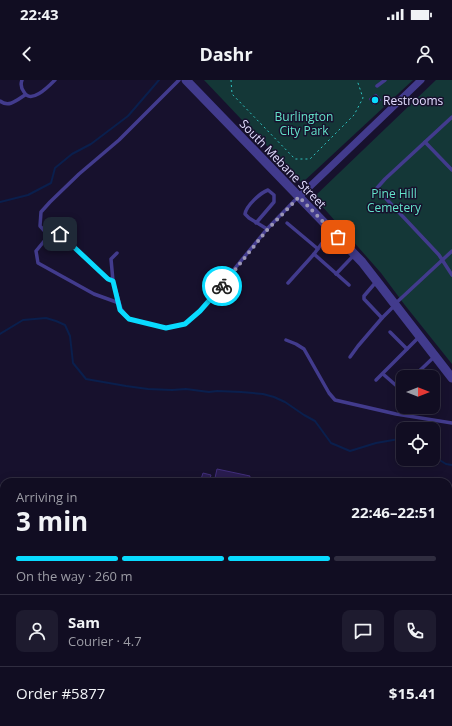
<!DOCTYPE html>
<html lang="en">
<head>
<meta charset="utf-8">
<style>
  body { margin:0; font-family:"Open Sans",sans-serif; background:#1e1b2f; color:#f1f3f6; height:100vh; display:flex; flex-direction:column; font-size:15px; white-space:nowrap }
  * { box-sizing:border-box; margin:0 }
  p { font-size:13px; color:#9c9ca5 }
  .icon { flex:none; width:22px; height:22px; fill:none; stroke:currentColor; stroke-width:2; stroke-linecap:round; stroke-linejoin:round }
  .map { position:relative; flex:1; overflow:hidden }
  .side { position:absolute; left:0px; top:398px; width:452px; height:248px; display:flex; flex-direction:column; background:#110d22; border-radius:12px 12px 0 0; box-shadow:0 2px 10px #0003,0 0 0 1px #302d40 }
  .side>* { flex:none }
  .needle { width:26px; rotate:90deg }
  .buttons { position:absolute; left:396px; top:290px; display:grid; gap:8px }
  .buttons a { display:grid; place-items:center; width:44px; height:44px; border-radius:8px; background:#110d22; box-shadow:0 2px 10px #0003,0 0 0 1px #302d40; font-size:20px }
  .pin { position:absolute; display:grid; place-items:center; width:34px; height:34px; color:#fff; margin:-17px; border-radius:8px; box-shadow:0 2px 6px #0006 }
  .courier { position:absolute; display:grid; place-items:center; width:40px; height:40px; margin:-20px; border:3px solid #09dbff; border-radius:50%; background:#fff; color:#222; box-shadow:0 1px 5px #0007 }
  .summary em { font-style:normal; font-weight:700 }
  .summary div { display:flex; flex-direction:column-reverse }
  .summary { display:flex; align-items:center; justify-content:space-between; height:68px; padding:0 16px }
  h1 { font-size:26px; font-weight:700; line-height:30px }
  .bar { display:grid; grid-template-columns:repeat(4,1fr); gap:6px 4px; align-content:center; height:48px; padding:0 16px }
  .bar i { height:5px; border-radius:3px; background:#302d40 }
  .bar .on { background:#09dbff }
  .bar p { grid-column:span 4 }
  .line { display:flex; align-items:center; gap:10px; padding:0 16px; border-top:1px solid #302d40 }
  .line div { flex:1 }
  .round { display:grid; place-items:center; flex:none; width:42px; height:42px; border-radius:8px; background:#1e1b2f }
  .status { display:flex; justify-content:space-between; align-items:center; height:28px; padding:0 20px; background:#110d22; direction:ltr }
  .status svg { height:11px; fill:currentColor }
  header { display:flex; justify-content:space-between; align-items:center; height:52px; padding:0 16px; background:#110d22; font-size:18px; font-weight:700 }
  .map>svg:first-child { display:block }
  .green { fill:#143737 }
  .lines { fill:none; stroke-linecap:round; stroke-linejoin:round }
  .stream { stroke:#0a1f4d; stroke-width:2 }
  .building { fill:#291c4f; stroke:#412e7b }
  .path { stroke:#2ec2c0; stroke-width:1; stroke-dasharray:2 3; stroke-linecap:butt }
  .service { stroke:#423b8d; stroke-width:3.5 }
  .minor { stroke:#423b8d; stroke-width:7 }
  .tertiary { stroke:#423b8d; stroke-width:9 }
  .done { stroke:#9b96b6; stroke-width:4; stroke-dasharray:0 7.2 }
  .route { stroke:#09dbff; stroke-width:5 }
  .poi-dot { fill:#09dbff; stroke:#17112d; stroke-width:1.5 }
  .labels { text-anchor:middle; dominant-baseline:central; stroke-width:3; stroke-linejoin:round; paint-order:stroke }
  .poi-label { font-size:12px; fill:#e2ddff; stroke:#17112d; text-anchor:start }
  .park-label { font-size:12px; fill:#64e4ca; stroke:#17112d }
  .street-label { font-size:12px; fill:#e2ddff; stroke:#17112d }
</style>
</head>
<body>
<div class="status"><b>22:43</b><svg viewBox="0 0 49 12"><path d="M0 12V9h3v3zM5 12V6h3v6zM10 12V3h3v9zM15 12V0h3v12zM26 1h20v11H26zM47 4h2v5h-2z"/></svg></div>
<header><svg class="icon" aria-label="back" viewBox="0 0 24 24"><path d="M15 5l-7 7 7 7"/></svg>Dashr<svg class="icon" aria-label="person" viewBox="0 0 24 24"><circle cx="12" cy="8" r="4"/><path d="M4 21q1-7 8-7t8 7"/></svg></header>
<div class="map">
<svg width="452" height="646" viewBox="0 0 452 646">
  <rect width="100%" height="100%" fill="#17112d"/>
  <g class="green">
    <path d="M204,0H413L302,103Z"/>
    <path d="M436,0H452V284L404,224L381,193L314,117Z"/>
  </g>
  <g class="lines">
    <g class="stream">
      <path d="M0,122L28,115L51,103L55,88L72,74L91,64L128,36L159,0"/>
      <path d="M0,254L23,240L46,238L56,241L65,245L70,256L73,283L86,299L126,306L148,309L172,310L186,309L209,312L217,311L241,312L263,314L274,317L285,322L304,335L315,341L331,363L350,371L376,363L399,359L403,360"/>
      <path d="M433,376L446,384L452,385"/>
    </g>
  </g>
  <g class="building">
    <path d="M376,14L381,20L374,25L369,19Z"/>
    <path d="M217,389L250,396L249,402H237L215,398Z"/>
    <path d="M203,393L211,395L209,402H200Z"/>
  </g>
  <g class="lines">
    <path class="path" d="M231,0L232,14L295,79H310L354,35L363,18L357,0"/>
    <g class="service">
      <path d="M22,0C20,5 21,8 24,12C31,25 49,6 55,0"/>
      <path d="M377,6L385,0"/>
      <path d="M0,21C9,28 17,20 25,15"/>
      <path d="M452,37L385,99L377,108V109L439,175L452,195"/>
      <path d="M425,62L452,90"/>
      <path d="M256,143L274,122V115L268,110C260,113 246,126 245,134L249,138L267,149"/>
      <path d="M287,143L318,169"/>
      <path d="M49,156L40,146L41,132L50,122L79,94L119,60L179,0"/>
      <path d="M117,173L111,179L113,201L121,229L129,239L166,248L185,244L200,231L267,149L298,117"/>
      <path d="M314,174L349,205"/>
      <path d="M336,194L354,175"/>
      <path d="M113,201L108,199L60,154H50L36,171L38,183L94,214L119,223"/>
      <path d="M376,202L364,216V219L382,238L395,225"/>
      <path d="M288,203L314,174L331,151"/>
      <path d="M396,223L452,171"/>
      <path d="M390,252L407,269"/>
      <path d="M286,260L296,264L304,269L329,313L335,320L396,334L452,343"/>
      <path d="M350,277L358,266L382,238"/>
      <path d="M383,294L399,308L403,306"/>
      <path d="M413,297L434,277"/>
      <path d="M376,300L419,257"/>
      <path d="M0,434L4,443"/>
      <path d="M0,487L4,453"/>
      <path d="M0,495L4,496"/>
      <path d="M448,569L452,574"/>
      <path d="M0,583L4,584"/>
      <path d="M448,607L452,604"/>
      <path d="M448,635L452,640"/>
      <path d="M119,642V646"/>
      <path d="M319,642V646"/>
      <path d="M411,642L414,646"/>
      <path d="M330,644L342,646"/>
      <path d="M98,646V642"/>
      <path d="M204,646V642"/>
      <path d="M227,646V642"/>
      <path d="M277,646V642"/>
      <path d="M290,646V642"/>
      <path d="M392,646L397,642"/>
    </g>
    <g class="minor">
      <path d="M299,117L421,0"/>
      <path d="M168,646V642"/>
    </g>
    <path class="tertiary" d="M186,0L362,182L452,298"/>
  </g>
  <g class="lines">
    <path class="done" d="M222,206L267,150L299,117L338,157"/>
    <path class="route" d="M60,154L108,199L113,201L120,230L129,239L166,248L185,244L200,231L222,206"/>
  </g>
  <circle class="poi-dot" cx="375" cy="20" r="4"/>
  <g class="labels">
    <g class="poi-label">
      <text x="383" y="20">Restrooms</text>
    </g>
    <g class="park-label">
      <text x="304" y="36">Burlington<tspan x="304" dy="14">City Park</tspan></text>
      <text x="394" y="113">Pine Hill<tspan x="394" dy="14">Cemetery</tspan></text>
    </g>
    <g class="street-label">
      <text transform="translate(283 84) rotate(46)">South Mebane Street</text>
    </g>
  </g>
</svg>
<div class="buttons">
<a><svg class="needle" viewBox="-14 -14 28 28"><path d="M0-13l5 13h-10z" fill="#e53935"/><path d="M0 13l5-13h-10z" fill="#9c9ca5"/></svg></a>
<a><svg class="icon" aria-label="locate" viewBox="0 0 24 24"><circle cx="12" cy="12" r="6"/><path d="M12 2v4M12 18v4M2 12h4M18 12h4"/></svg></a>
</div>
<div class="pin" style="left:338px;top:157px;background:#ea580c"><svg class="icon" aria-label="bag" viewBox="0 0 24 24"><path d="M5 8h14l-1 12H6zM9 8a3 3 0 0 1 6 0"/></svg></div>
<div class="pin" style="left:60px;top:154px;background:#1f2937"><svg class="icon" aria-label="home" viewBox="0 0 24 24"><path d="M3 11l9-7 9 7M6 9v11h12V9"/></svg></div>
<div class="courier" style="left:222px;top:206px"><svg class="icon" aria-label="bike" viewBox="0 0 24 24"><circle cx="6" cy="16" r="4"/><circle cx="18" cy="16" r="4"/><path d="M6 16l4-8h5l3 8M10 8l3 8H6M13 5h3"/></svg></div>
<section class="side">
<div class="summary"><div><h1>3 min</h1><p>Arriving in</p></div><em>22:46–22:51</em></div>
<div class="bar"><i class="on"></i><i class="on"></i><i class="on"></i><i></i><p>On the way · 260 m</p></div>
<div class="line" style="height:72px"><a class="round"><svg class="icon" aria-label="person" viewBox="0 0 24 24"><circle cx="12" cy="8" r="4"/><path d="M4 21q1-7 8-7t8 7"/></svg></a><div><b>Sam</b><p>Courier · 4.7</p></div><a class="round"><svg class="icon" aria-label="chat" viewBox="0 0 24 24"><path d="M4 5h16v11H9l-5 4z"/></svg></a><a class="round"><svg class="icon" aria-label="phone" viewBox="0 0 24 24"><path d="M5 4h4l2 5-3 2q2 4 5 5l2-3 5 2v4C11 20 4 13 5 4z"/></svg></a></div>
<div class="line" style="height:52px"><div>Order #5877</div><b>$15.41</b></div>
</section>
</div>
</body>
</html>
